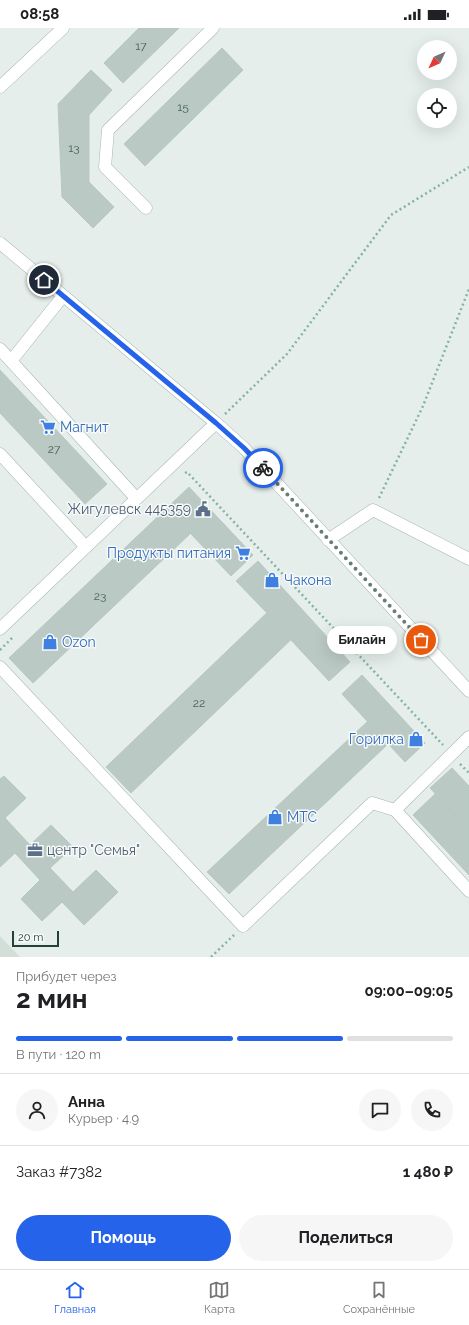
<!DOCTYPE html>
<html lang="ru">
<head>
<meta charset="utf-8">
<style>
  body { margin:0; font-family:Raleway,sans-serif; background:#f6f6f6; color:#202124; height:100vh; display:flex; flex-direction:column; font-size:15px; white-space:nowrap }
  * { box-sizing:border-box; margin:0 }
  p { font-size:13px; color:#757577 }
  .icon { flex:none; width:22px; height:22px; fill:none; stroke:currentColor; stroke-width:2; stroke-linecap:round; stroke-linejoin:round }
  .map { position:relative; height:929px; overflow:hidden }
  .drawer { display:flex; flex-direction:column; background:#fff; flex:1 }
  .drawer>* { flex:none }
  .needle { width:26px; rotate:226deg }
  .fabs { position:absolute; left:417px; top:12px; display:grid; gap:8px }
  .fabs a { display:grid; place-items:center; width:40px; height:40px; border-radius:50%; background:#fff; box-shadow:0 4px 16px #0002; font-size:20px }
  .scale { position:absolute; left:12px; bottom:10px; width:47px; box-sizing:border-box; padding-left:4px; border:2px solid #23413a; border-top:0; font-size:11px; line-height:14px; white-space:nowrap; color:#23413a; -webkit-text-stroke:3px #f6faf8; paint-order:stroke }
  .pin { position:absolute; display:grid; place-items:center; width:34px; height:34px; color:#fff; margin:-17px; border:2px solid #fff; border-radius:50%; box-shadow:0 1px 4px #0007 }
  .courier { position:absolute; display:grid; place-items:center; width:40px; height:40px; margin:-20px; border:3px solid #2563eb; border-radius:50%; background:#fff; color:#222; box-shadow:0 1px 5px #0007 }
  .bubble { position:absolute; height:28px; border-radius:14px; background:#fff; box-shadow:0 4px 16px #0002; font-size:13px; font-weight:700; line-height:28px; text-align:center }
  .head em { font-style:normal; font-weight:700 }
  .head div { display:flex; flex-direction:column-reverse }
  .head { display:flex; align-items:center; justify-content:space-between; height:68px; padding:0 16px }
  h1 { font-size:26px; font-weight:700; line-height:30px }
  .bar { display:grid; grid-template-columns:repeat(4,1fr); gap:6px 4px; align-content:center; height:48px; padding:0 16px }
  .bar i { height:5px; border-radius:3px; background:#e0e0e0 }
  .bar .current { background:#2563eb }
  .bar p { grid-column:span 4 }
  .line { display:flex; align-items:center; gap:10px; padding:0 16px; border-top:1px solid #e0e0e0 }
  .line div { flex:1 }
  .round { display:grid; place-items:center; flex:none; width:42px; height:42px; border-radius:21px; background:#f6f6f6 }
  .action { display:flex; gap:8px; margin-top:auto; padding:8px 16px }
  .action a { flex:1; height:46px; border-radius:24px; background:#2563eb; color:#fff; font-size:16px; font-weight:700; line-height:46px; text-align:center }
  .action a+a { background:#f6f6f6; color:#202124 }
  .status { display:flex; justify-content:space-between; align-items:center; height:28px; padding:0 20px; background:#fff; direction:ltr }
  .status svg { height:11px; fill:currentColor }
  .tabs { display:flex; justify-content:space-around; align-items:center; height:56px; border-top:1px solid #e0e0e0; background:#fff; font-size:11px; color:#757577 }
  .tabs a { display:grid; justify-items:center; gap:2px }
  .tabs .current { color:#2563eb }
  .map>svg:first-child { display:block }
  .built { fill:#d3ded9 }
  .building { fill:#bac9c3; stroke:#b7c8c2 }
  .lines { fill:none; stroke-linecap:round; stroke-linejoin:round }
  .minor-casing { stroke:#a7b7b2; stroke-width:13 }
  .path { stroke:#84b3a5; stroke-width:2.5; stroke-dasharray:2 3; stroke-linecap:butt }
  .minor { stroke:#fff; stroke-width:12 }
  .done { stroke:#677e78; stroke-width:4; stroke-dasharray:0 7.2 }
  .route { stroke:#2563eb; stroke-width:5 }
  .labels { text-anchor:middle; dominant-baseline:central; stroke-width:3; stroke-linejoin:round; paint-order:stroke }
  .number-label { font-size:12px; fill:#49635c }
  .shop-label { font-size:14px; fill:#366cbe; stroke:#f6faf8; text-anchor:start }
  .service-label { font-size:14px; fill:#4e5e75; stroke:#f6faf8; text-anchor:end }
</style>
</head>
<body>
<div class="status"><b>08:58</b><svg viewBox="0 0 49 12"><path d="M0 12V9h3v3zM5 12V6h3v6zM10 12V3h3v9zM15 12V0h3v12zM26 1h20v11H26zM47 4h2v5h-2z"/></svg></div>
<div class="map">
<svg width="469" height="929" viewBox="0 0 469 929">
  <rect width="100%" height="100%" fill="#e5eeea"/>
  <path class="built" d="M0,908L20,929H0Z"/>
  <g class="building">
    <path d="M139,0H179L123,55L104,35Z"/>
    <path d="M222,20L243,42L145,138L124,116Z"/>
    <path d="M91,42L112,62L89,87V154L114,179L93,200L62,169L58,76Z"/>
    <path d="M0,342L107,456L85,476L0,385Z"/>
    <path d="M189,459L253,527L231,548L191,506L193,503L169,478Z"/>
    <path d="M169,478L193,503L33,655L9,630Z"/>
    <path d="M258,533L350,634L329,653L291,612L300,603L275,577L267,585L236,553Z"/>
    <path d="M275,577L300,603L131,765L106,739Z"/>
    <path d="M362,647L425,715L405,734L342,666Z"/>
    <path d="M367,694L388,716L229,866L207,844Z"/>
    <path d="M452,740L469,758V802L430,760Z"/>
    <path d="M4,748L26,770L5,790L30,817L51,797L73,819L50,840L73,864L96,842L118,864L84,897L62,874L42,893L21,871L40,852L15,825L0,839V751Z"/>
    <path d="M435,766L469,802V847L413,787Z"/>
  </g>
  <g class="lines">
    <g class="minor-casing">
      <g id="minor">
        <path d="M0,59L63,0"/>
        <path d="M146,180L105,139L108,102L213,0"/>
        <path d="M0,215L216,395L244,420L469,663"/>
        <path d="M0,321L136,470"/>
        <path d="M11,333L63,268"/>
        <path d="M0,426L86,519"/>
        <path d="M328,512L373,482L469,531"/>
        <path d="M0,601L216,395"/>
        <path d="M0,639L243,898L372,775L395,782L469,863"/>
        <path d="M395,782L469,709"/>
      </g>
    </g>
    <g class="path">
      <path d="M225,386L287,326L391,187L469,139"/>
      <path d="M185,445L187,444L443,717"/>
      <path d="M379,470L423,378L469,261"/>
      <path d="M0,622L12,610"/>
      <path d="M460,736L469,745"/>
      <path d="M211,929L234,907"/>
    </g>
    <use href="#minor" class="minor"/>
  </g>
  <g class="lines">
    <path class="done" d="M263,440L421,612"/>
    <path class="route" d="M44,252L216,395L244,420L263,440"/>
  </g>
  <defs>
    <g id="supermarket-bare" transform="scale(1.2)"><path d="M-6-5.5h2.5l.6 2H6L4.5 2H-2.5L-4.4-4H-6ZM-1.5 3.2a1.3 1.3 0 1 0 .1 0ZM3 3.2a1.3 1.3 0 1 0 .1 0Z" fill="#3f7fe0" stroke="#f6faf8" stroke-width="2.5" paint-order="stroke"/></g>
    <g id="civic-bare" transform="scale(1.2)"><path d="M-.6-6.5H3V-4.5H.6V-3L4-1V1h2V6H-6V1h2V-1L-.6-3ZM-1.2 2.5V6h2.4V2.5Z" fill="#5c6f8a" stroke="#f6faf8" stroke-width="2.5" paint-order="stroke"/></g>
    <g id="shop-bare" transform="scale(1.2)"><path d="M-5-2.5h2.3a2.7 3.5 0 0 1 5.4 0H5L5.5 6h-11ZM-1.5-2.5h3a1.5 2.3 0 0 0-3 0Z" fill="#3f7fe0" stroke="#f6faf8" stroke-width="2.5" paint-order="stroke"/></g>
    <g id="office-bare" transform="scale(1.2)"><path d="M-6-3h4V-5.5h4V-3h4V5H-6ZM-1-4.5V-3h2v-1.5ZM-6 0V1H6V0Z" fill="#5c6f8a" stroke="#f6faf8" stroke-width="2.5" paint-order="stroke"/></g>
  </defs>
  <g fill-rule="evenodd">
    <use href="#supermarket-bare" x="48" y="399"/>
    <use href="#civic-bare" x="203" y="481"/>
    <use href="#supermarket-bare" x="243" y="525"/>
    <use href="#shop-bare" x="272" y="552"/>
    <use href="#shop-bare" x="50" y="614"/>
    <use href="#shop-bare" x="416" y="711"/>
    <use href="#shop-bare" x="275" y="789"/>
    <use href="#office-bare" x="35" y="822"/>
  </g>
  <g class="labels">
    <g class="number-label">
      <text x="141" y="18">17</text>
      <text x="183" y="79">15</text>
      <text x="74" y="120">13</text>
      <text x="54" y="421">27</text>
      <text x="100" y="568">23</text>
      <text x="199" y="675">22</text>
    </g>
    <g class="shop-label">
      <text x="60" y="399">Магнит</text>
      <text x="231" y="525" text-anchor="end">Продукты питания</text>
      <text x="284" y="552">Чакона</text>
      <text x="62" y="614">Ozon</text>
      <text x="404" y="711" text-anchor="end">Горилка</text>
      <text x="287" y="789">МТС</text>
    </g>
    <g class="service-label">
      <text x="191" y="481">Жигулевск 445359</text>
      <text x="47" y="822" text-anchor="start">центр "Семья"</text>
    </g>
  </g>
</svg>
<div class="fabs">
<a><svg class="needle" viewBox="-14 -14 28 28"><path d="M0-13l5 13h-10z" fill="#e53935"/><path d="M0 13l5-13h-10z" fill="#757577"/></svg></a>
<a><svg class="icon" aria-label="locate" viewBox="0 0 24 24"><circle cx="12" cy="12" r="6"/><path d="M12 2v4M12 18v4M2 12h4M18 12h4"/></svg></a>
</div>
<div class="scale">20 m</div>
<div class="pin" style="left:421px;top:612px;background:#ea580c"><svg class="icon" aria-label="bag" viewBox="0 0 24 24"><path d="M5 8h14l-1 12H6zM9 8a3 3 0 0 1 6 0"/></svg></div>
<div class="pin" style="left:44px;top:252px;background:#1f2937"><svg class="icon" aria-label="home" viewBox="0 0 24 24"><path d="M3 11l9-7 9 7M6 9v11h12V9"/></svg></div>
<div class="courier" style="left:263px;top:440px"><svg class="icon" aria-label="bike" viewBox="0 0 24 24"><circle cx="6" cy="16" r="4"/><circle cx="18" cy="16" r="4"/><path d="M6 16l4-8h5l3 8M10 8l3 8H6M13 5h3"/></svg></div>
<div class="bubble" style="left:327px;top:598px;width:70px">Билайн</div>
</div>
<section class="drawer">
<div class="head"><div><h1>2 мин</h1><p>Прибудет через</p></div><em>09:00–09:05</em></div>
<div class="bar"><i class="current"></i><i class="current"></i><i class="current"></i><i></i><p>В пути · 120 m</p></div>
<div class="line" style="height:72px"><a class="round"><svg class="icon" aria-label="person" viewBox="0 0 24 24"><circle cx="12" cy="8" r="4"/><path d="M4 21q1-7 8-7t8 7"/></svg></a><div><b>Анна</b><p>Курьер · 4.9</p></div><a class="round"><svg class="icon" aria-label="chat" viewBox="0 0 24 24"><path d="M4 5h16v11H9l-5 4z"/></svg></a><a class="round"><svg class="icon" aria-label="phone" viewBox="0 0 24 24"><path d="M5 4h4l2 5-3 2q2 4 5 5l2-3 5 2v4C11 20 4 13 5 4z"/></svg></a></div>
<div class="line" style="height:52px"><div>Заказ #7382</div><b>1 480 ₽</b></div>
<div class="action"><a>Помощь</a><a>Поделиться</a></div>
</section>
<nav class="tabs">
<a class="current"><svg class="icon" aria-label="home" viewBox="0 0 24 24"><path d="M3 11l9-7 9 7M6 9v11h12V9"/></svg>Главная</a>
<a><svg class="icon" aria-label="map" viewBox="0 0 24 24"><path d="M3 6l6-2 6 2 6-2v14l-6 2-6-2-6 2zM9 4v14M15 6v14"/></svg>Карта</a>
<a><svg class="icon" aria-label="saved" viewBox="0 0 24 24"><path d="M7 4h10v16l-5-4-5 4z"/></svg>Сохранённые</a>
</nav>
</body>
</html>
